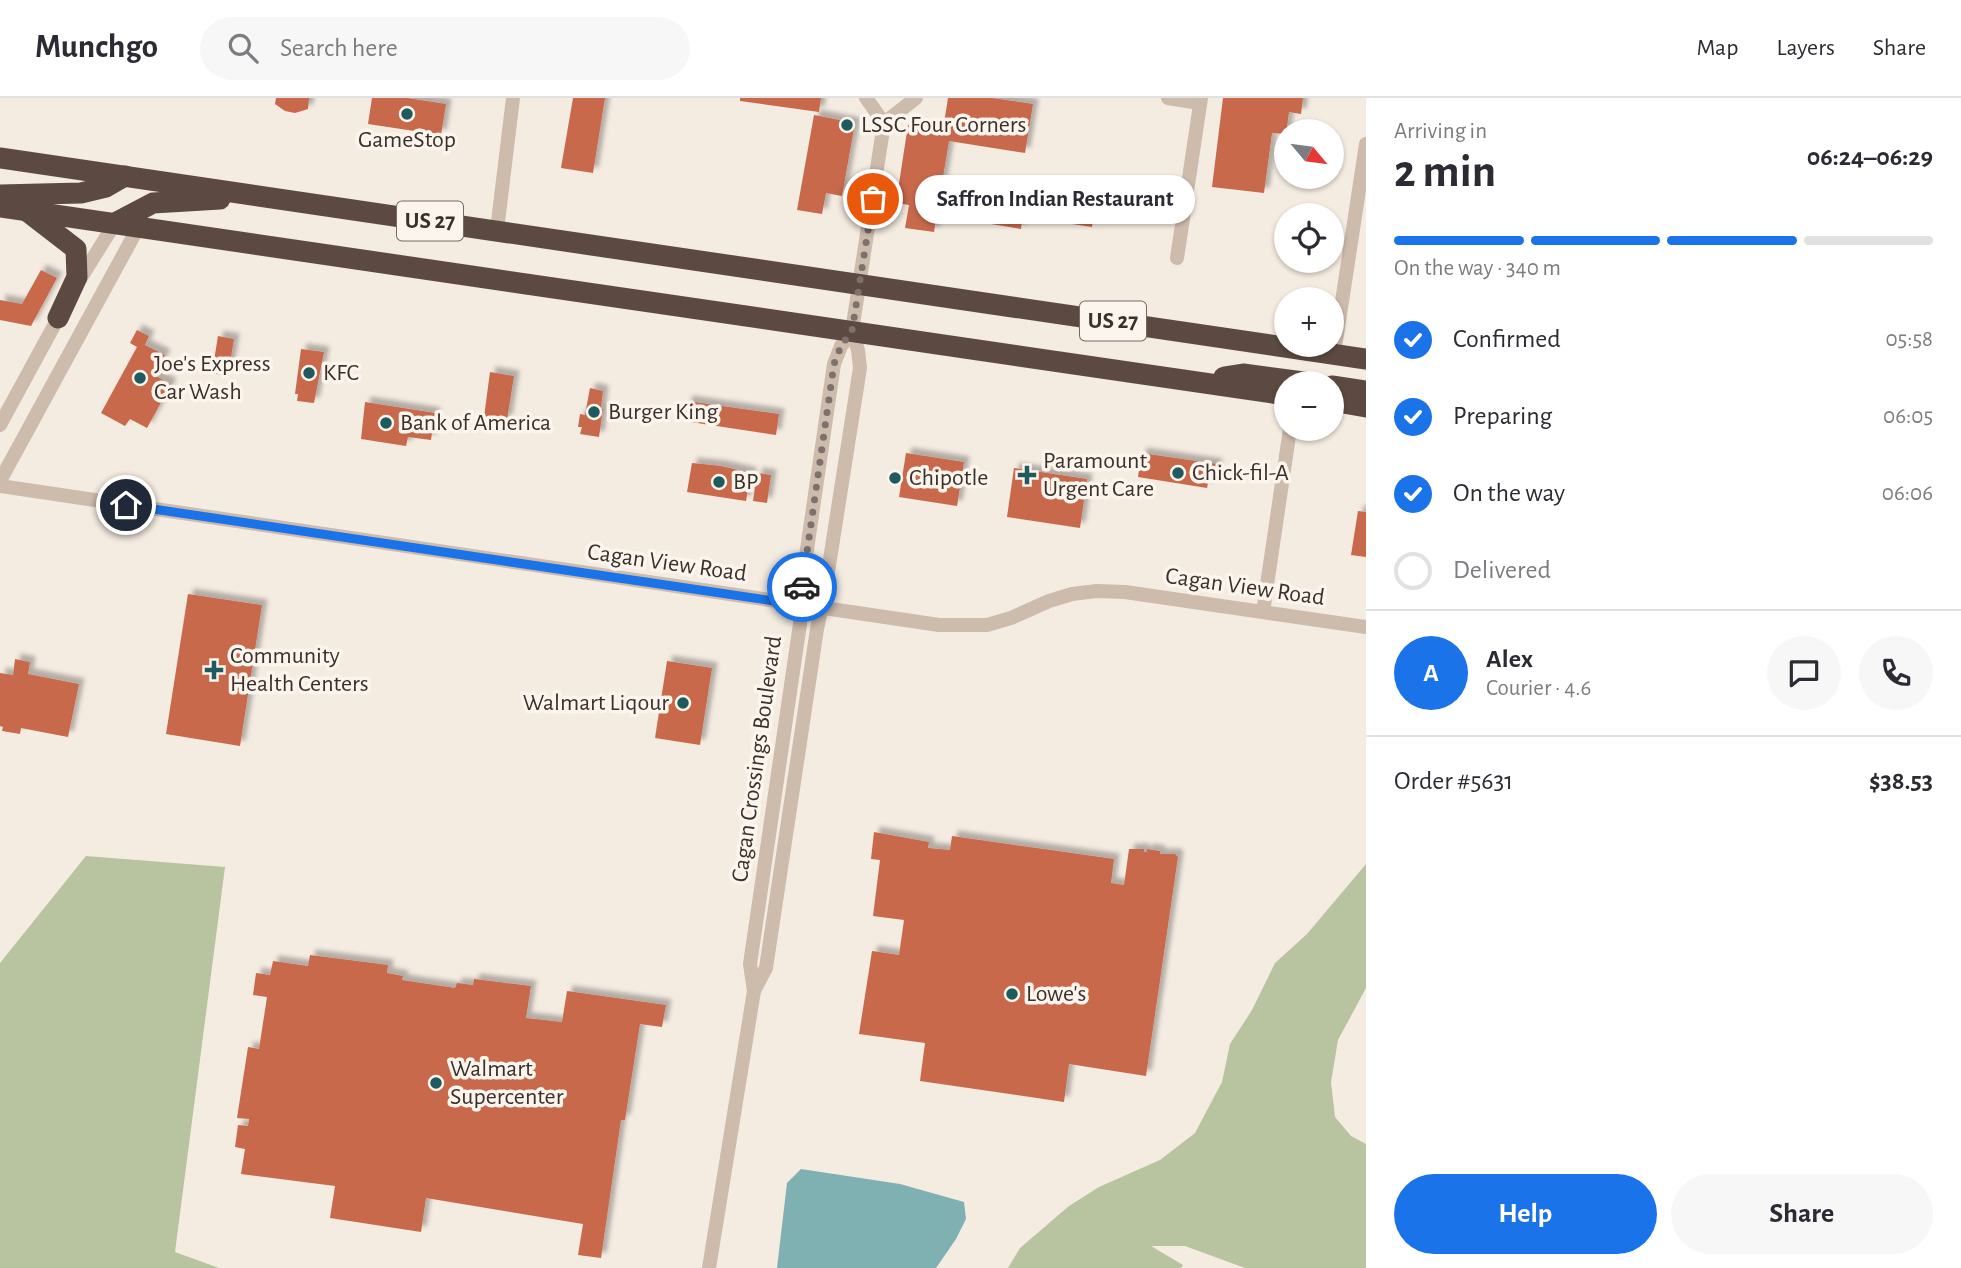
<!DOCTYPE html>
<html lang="en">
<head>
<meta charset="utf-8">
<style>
  body { margin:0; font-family:"Alegreya Sans",sans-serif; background:#f7f7f7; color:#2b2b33; height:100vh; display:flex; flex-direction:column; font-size:26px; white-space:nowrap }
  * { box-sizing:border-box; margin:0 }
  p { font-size:23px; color:#7c7c81 }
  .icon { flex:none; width:38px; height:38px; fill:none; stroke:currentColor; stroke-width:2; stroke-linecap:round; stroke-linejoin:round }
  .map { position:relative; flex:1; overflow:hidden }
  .drawer { display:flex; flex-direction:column; background:#fff; width:595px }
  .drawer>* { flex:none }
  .needle { width:46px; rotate:119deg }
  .tools { position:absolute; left:1274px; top:21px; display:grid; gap:14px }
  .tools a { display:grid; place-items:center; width:70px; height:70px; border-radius:50%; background:#fff; box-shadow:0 2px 5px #0004; font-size:35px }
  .pin { position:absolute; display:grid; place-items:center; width:60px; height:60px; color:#fff; margin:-30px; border:4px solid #fff; border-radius:50%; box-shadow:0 2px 7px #0007 }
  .courier { position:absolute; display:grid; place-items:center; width:70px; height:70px; margin:-35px; border:5px solid #1a73e8; border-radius:50%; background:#fff; color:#222; box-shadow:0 2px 9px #0007 }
  .bubble { position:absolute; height:49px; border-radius:24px; background:#fff; box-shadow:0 2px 5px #0004; font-size:23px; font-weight:700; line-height:49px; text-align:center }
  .head em { font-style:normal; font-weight:700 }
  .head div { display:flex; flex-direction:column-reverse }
  .head { display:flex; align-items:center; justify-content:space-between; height:119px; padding:0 28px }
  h1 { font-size:46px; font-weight:700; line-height:52px }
  .bar { display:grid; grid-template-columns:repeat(4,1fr); gap:10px 7px; align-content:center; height:84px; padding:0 28px }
  .bar i { height:9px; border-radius:5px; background:#e1e1e2 }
  .bar .current { background:#1a73e8 }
  .bar p { grid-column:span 4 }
  .line { display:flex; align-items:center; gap:18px; padding:0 28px; border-top:2px solid #e1e1e2 }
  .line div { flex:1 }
  .round { display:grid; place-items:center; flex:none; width:74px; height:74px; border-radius:37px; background:#f7f7f7 }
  ol { padding:0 28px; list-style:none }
  li { display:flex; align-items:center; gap:21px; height:77px }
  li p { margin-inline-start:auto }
  li .icon { padding:7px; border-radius:50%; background:#1a73e8; color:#fff; stroke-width:4 }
  li:last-child { color:#7c7c81 }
  li i { width:38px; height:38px; border:4px solid #e1e1e2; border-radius:50% }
  .button { display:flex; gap:14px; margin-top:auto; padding:14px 28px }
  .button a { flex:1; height:80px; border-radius:42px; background:#1a73e8; color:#fff; font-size:28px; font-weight:700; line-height:80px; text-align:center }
  .button a+a { background:#f7f7f7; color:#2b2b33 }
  header { display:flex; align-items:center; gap:42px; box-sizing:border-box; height:98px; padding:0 35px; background:#fff; border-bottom:2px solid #e1e1e2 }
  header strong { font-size:33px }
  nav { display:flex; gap:38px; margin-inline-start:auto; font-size:24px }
  .search { width:490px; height:63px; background:#f7f7f7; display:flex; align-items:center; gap:18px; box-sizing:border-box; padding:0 24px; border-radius:38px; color:#7c7c81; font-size:26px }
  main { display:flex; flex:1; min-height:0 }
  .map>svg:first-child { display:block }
  .green { fill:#b8c4a0 }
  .water { fill:#7fb0b2 }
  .building { fill:#c8694b; filter:url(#shadow) }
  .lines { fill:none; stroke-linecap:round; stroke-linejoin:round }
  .street { stroke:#cdbbac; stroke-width:14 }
  .highway { stroke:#5c4a42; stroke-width:21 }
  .done { stroke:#7c716b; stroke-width:7; stroke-dasharray:0 12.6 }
  .route { stroke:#1a73e8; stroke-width:9 }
  .poi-dot { fill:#1f5a5e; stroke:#fbf5ee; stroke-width:2.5 }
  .labels { text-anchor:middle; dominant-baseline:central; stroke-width:7; stroke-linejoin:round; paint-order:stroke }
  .shield { fill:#fbf5ee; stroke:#756b66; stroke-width:2 }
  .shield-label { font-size:23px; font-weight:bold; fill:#3b302b }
  .poi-label { font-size:24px; fill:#3b302b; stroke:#fbf5ee; text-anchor:start }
  .street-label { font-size:24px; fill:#3b302b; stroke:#fbf5ee }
</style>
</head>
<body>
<header>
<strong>Munchgo</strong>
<div class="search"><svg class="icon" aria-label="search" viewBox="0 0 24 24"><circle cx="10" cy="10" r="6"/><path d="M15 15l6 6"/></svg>Search here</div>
<nav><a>Map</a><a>Layers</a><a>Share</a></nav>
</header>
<main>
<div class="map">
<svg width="1366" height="1170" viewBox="0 0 1366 1170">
  <defs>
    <filter id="shadow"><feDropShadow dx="5.5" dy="-5.5" stdDeviation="2" flood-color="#0004"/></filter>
  </defs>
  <rect width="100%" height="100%" fill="#f4ebe1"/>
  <g class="green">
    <path d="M86,758L225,769L175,1154L219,1170H0V865Z"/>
    <path d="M1366,766V890L1338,942L1331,984L1335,1019L1351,1038L1366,1046V1170H1245L1185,1148H1151L1183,1167L1181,1170H1008L1020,1150L1069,1108L1099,1089L1160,1062L1195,1035L1222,984L1230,946L1252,912L1275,865L1307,836Z"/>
  </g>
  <path class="water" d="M801,1071L900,1086L964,1104L966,1121L956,1141L936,1170H777L787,1085Z"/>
  <g class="building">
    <path d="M276,0H309L308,11L295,15L285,13L275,6Z"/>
    <path d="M372,0H407L446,6L441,37L368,26Z"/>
    <path d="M573,0H605L593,75L561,70Z"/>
    <path d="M740,0H821L819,14L740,3Z"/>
    <path d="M948,0H992L1033,6L1025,55L949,43L934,134L905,130L909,107L896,105L908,27L943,32Z"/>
    <path d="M1223,0H1303L1301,16L1289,14L1286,36L1272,35L1264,95L1212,89Z"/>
    <path d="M814,17L855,25L842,98L826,95L822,116L797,112Z"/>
    <path d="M1047,107L1094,114L1092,129L1045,122Z"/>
    <path d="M976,108L1023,116L1021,131L973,123Z"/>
    <path d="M41,172L57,180L31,228L0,222V202L22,206Z"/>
    <path d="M137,232L149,238L145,247L165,257L154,277L171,286L147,330L130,321L125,328L101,315L137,249L130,245Z"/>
    <path d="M218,238L234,241L228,278L212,275Z"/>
    <path d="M301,251L324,254L314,305L297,303L298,296H295Z"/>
    <path d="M490,274L514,278L507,322H504L503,327L491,325V320L484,319Z"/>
    <path d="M590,290L603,293L601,311H603L599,339L580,336L582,329H578L580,316L585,317Z"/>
    <path d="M687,303L779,316L776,337L684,323Z"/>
    <path d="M365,304L435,315L431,342L408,339L406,348L361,341Z"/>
    <path d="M906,355L964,364L957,408L899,399Z"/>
    <path d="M1141,355L1217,366L1215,376L1210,375L1207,390L1138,379Z"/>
    <path d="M692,365L721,368L751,375L746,403L687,394Z"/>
    <path d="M1014,370L1087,381L1080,430L1007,419Z"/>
    <path d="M757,375L771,377L767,405L753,403Z"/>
    <path d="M1358,413L1366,414V459L1351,457Z"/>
    <path d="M188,496L262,507L240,648L166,636Z"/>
    <path d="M15,561L30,564L28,576L79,586L68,639L21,630L20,636L2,633L3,629L0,628V575L13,577Z"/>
    <path d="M667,563L712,570L700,647L655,640Z"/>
    <path d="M874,734L929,744L928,750L950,752L952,738L1114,761L1111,785L1124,787L1129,751H1144V754H1147V751L1160,753V756H1175L1178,759L1146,978L1069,966L1064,1004L920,983L925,945L859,936L872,853L899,857L904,822L873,818L880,762L871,761Z"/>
    <path d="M310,857L388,867L387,875L403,878L402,882L455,890L457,885L473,887L474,881L531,888L526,920L562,924L567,893L666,907L662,929L640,926L625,1022H621L601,1160L578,1157L583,1126L426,1100L421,1134L330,1120L335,1088L241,1076L245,1051L235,1049L238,1027L248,1028L249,1021L237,1020L248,949L259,951L267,899L253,897L256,875L270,877L273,863L308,868Z"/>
  </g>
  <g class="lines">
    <g class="street">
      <path d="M866,0L884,25"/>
      <path d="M1168,0L1200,5"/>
      <path d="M497,132L513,0"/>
      <path d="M1177,160L1201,0"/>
      <path d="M77,186L115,125"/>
      <path d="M852,233L884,25L916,0"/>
      <path d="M1334,256L1366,46"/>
      <path d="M0,327L62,213"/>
      <path d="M0,383L139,128"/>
      <path d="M0,388L939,527H987L1011,520L1049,503L1072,496L1097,493L1125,494L1366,529"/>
      <path d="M1263,514L1290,331"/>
      <path d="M754,893L766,870L817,531L825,493L860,270L858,252L852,233"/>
      <path d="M709,1170L754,893L750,866L800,526L803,479L834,266L841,248L852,233"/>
    </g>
    <g class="highway">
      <path d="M0,60L1366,261"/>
      <path d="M0,97L81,95L106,89L125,78"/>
      <path d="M0,109L1286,297"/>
      <path d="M28,114L76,151L77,179L58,220"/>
      <path d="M115,125L153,105L220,101"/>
      <path d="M1224,279L1243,276L1311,285"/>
      <path d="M1332,288L1366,293"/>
      <path d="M1332,303L1366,309"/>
    </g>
  </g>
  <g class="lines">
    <path class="done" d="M802,489L834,266L841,248L852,233L873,101"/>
    <path class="route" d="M126,407L801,507L802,489"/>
  </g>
  <g class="poi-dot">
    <circle cx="407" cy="16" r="7"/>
    <circle cx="847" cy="27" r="7"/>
    <circle cx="309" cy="275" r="7"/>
    <circle cx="140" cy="280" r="7"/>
    <circle cx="594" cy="314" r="7"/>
    <circle cx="386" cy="325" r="7"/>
    <circle cx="1178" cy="375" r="7"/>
    <path d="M1023.5 366.5h7v7h7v7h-7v7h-7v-7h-7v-7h7z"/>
    <circle cx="895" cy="380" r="7"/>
    <circle cx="719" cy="384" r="7"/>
    <path d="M210.5 561.5h7v7h7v7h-7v7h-7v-7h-7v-7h7z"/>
    <circle cx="683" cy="605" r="7"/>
    <circle cx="1012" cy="896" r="7"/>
    <circle cx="436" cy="985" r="7"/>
  </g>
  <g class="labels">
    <g class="shield">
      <rect x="397" y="103.5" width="66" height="39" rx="5"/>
      <rect x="1080" y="203.5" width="66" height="39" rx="5"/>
    </g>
    <g class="shield-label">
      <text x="430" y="123">US 27</text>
      <text x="1113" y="223">US 27</text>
    </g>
    <g class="poi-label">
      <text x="861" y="27">LSSC Four Corners</text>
      <text x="407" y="42" text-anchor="middle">GameStop</text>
      <text x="154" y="266">Joe's Express<tspan x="154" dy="28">Car Wash</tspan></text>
      <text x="323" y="275">KFC</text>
      <text x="608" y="314">Burger King</text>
      <text x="400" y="325">Bank of America</text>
      <text x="1043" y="363">Paramount<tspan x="1043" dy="28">Urgent Care</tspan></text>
      <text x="1192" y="375">Chick-fil-A</text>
      <text x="909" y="380">Chipotle</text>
      <text x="733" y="384">BP</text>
      <text x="230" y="558">Community<tspan x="230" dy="28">Health Centers</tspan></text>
      <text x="669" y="605" text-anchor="end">Walmart Liqour</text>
      <text x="1026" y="896">Lowe's</text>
      <text x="450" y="971">Walmart<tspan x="450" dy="28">Supercenter</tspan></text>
    </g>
    <g class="street-label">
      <text transform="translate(667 465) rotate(8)">Cagan View Road</text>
      <text transform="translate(1245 489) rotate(8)">Cagan View Road</text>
      <text transform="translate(757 661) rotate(-82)">Cagan Crossings Boulevard</text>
    </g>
  </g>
</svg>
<div class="tools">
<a><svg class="needle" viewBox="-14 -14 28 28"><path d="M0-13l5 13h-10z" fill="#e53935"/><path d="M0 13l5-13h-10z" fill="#7c7c81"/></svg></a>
<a><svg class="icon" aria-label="locate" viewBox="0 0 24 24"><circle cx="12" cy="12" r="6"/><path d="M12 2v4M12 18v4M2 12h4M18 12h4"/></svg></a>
<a>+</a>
<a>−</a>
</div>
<div class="pin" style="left:873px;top:101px;background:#ea580c"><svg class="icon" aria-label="bag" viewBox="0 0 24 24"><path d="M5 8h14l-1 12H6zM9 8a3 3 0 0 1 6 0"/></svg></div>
<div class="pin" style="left:126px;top:407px;background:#1f2937"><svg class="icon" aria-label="home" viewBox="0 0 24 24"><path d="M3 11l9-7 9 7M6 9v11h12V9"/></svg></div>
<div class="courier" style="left:802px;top:489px"><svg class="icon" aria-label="car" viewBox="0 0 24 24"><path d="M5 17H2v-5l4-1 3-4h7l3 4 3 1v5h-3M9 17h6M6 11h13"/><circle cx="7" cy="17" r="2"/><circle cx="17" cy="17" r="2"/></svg></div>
<div class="bubble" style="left:915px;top:77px;width:280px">Saffron Indian Restaurant</div>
</div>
<section class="drawer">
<div class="head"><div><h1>2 min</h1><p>Arriving in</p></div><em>06:24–06:29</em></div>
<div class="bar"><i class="current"></i><i class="current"></i><i class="current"></i><i></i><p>On the way · 340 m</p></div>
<ol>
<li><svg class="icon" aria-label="check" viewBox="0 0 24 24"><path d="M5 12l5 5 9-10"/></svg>Confirmed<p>05:58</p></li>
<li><svg class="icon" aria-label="check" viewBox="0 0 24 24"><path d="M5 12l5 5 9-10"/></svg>Preparing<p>06:05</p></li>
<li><svg class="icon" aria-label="check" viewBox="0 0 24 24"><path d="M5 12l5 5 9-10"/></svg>On the way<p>06:06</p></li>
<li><i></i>Delivered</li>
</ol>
<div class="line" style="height:126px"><b class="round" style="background:#1a73e8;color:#fff">A</b><div><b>Alex</b><p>Courier · 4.6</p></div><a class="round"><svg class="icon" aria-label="chat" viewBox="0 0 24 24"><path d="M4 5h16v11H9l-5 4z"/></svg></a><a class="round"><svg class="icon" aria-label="phone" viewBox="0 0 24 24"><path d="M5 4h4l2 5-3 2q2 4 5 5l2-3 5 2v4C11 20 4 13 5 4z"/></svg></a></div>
<div class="line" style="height:91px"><div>Order #5631</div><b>$38.53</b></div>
<div class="button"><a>Help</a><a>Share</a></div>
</section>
</main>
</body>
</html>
